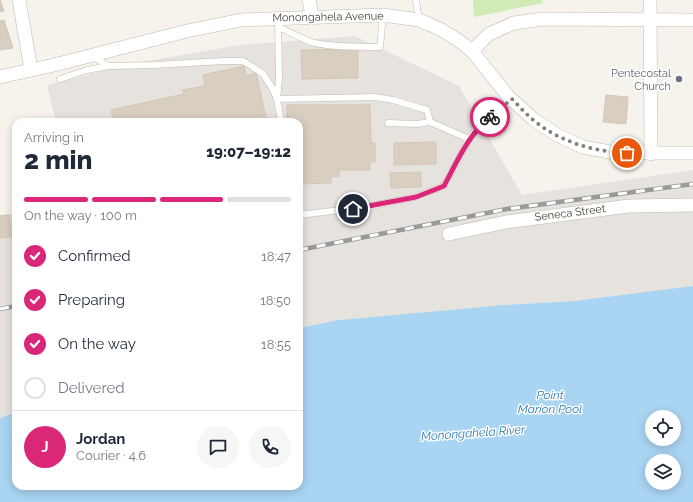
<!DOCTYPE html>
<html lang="en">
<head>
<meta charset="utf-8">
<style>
  body { margin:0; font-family:Raleway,sans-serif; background:#f6f6f7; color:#1f2937; height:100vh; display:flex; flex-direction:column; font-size:15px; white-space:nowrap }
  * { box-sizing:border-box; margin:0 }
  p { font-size:13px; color:#747a83 }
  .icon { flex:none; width:22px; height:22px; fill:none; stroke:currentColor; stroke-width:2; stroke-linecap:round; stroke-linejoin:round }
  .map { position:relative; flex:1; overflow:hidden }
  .sheet { position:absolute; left:12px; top:118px; width:291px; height:372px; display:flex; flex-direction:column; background:#fff; border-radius:12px; box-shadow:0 2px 10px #0003 }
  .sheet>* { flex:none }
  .controls { position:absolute; left:645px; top:410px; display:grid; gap:8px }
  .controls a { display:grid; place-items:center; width:36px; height:36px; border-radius:50%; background:#fff; box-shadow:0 2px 10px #0003; font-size:20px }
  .pin { position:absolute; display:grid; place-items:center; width:34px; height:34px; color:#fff; margin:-17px; border:2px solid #fff; border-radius:50%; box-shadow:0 1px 4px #0007 }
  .courier { position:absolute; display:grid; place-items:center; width:40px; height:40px; margin:-20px; border:3px solid #db2777; border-radius:50%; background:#fff; color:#222; box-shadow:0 1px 5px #0007 }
  .summary em { font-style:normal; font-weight:800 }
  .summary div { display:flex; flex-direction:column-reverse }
  .summary { display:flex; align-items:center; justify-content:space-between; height:68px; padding:0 12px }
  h1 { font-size:26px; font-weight:800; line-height:30px }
  .bar { display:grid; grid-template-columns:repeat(4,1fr); gap:6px 4px; align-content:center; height:48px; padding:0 12px }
  .bar i { height:5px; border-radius:3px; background:#e0e1e3 }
  .bar .selected { background:#db2777 }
  .bar p { grid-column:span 4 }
  .line { display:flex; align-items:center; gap:10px; padding:0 12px; border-top:1px solid #e0e1e3 }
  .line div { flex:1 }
  .round { display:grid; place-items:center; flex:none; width:42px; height:42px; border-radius:21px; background:#f6f6f7 }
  ol { padding:0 12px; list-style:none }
  li { display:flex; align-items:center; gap:12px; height:44px }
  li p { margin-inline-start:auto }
  li .icon { padding:4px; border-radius:50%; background:#db2777; color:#fff; stroke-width:4 }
  li:last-child { color:#747a83 }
  li i { width:22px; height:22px; border:2px solid #e0e1e3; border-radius:50% }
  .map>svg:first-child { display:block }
  .industrial { fill:#e6e2dd }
  .green { fill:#d2eab5 }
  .water { fill:#a9d4f2; fill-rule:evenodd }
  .building { fill:#d8cfc1; stroke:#d3c7b4 }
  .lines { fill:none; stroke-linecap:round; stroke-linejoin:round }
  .service-casing { stroke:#c2bbae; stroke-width:7 }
  .minor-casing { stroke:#c2bbae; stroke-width:14 }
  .service { stroke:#fff; stroke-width:6 }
  .minor { stroke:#fff; stroke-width:13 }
  .rail-casing { stroke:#9a9a9a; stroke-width:4.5 }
  .rail { stroke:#fff; stroke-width:3; stroke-dasharray:9; stroke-linecap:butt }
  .done { stroke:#878178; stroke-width:4; stroke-dasharray:0 7.2 }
  .route { stroke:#db2777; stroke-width:5 }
  .worship-dot { fill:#6b7280; stroke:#fff; stroke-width:1.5 }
  .labels { text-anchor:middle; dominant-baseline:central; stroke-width:3; stroke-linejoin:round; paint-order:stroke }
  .street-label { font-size:11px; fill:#4b4439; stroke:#fff }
  .worship-label { font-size:11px; fill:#5b616d; stroke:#fff; text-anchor:end }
  .water-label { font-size:12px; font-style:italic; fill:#2e7ab2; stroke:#fff }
</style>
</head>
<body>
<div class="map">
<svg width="693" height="502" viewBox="0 0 693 502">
  <rect width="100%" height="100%" fill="#f6f3ec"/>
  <g class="industrial">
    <path d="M355,36L459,86L522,195L693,170V286L574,301L504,305L339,320L299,328V122H56L47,85L130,64L240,45Z"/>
    <path d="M16,213V412L0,418V215Z"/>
  </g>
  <path class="green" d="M473,0H542L543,3L474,17Z"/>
  <path class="water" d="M693,286V502H0V418L16,412V486H299V328L339,320L504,305L574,301ZM652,417H674V439H652ZM652,461H674V483H652Z"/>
  <g class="building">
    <path d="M0,0L4,11L0,12Z"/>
    <path d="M4,20L13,48L0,50V21Z"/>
    <path d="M358,49V78L302,79L301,50Z"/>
    <path d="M244,66L246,76L256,73L267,122H114L111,110L184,94L183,90L205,86L203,75Z"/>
    <path d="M606,95L628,97L626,124L603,122Z"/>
    <path d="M287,105H370L371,143H375V162H370V170H339V176L331,177V183L299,184V122H287Z"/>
    <path d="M436,142V164L394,165V143Z"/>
    <path d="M421,172V187L391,188L390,173Z"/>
    <path d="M9,215L12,237L0,238V216Z"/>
  </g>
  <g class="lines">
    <g class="service-casing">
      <g id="service">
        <path d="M416,0L419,20"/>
        <path d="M278,18L279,78L277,99L375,97L393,100L427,110L430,122L469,139"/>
        <path d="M279,27C290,32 303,40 315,43C336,48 358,46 380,47L383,15"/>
        <path d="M93,57L109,66L154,65L224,61H243L253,67L263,74L271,86L277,99L281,122"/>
        <path d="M60,79L87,70L109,66"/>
        <path d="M388,123L417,124L430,122"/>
        <path d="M299,215L366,207L415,197L444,186L469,139L482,123L512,99"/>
      </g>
    </g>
    <g class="minor-casing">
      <g id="minor">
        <path d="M19,0L31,70"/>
        <path d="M309,0L312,16"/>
        <path d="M650,0L651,154"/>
        <path d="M472,51L489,34L514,23L543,19L693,20"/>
        <path d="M0,77L54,65L187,31L241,20L383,15L419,20L440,29L458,40L472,51L508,96L533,119L557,135L583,147L615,153H693"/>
        <path d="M449,234L506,222L629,206L693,205"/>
      </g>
    </g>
    <use href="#service" class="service"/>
    <use href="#minor" class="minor"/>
    <g class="rail-casing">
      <g id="rail">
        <path d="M299,250L507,209L693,184"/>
        <path d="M0,309L16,306"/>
      </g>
    </g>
    <use href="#rail" class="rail"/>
  </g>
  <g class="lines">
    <path class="done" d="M490,117L512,99C519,106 525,113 532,119C558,141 593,152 627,153"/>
    <path class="route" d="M353,209L416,197L444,186C457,162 468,135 490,117"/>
  </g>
  <circle class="worship-dot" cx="679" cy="79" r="4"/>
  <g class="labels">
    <g class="street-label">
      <text transform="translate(328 17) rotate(-1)">Monongahela Avenue</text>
      <text transform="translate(570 213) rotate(-7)">Seneca Street</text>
    </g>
    <g class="worship-label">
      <text x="671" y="73">Pentecostal<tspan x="671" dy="13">Church</tspan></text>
    </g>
    <g class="water-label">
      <text x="550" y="395">Point<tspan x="550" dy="14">Marion Pool</tspan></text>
      <text transform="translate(473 433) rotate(-4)">Monongahela River</text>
    </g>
  </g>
</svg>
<div class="controls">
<a><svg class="icon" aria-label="locate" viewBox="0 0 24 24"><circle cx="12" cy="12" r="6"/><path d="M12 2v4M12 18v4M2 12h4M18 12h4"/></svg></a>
<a><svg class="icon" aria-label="layers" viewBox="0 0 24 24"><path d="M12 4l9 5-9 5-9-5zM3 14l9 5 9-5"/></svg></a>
</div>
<div class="pin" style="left:627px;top:153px;background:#ea580c"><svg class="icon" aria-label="bag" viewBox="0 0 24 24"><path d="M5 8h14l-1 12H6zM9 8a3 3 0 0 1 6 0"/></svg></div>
<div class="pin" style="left:353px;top:209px;background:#1f2937"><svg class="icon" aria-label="home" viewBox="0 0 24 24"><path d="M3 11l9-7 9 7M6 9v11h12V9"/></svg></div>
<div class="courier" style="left:490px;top:117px"><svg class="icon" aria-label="bike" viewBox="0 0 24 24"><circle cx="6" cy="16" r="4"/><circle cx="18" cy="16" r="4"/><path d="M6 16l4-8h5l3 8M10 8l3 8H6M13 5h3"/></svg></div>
<section class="sheet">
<div class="summary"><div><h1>2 min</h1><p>Arriving in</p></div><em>19:07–19:12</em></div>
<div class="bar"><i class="selected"></i><i class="selected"></i><i class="selected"></i><i></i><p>On the way · 100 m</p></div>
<ol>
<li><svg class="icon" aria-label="check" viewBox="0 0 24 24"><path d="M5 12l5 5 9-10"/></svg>Confirmed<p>18:47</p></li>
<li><svg class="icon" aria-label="check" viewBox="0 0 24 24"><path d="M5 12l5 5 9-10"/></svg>Preparing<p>18:50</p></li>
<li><svg class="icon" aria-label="check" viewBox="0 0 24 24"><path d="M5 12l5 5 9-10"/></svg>On the way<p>18:55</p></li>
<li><i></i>Delivered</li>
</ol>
<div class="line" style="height:72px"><b class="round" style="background:#db2777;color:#fff">J</b><div><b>Jordan</b><p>Courier · 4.6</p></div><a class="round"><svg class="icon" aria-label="chat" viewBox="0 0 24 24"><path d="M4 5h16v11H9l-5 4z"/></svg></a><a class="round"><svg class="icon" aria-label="phone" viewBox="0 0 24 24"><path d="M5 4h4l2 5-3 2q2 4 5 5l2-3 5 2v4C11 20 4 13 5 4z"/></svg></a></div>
</section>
</div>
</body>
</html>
